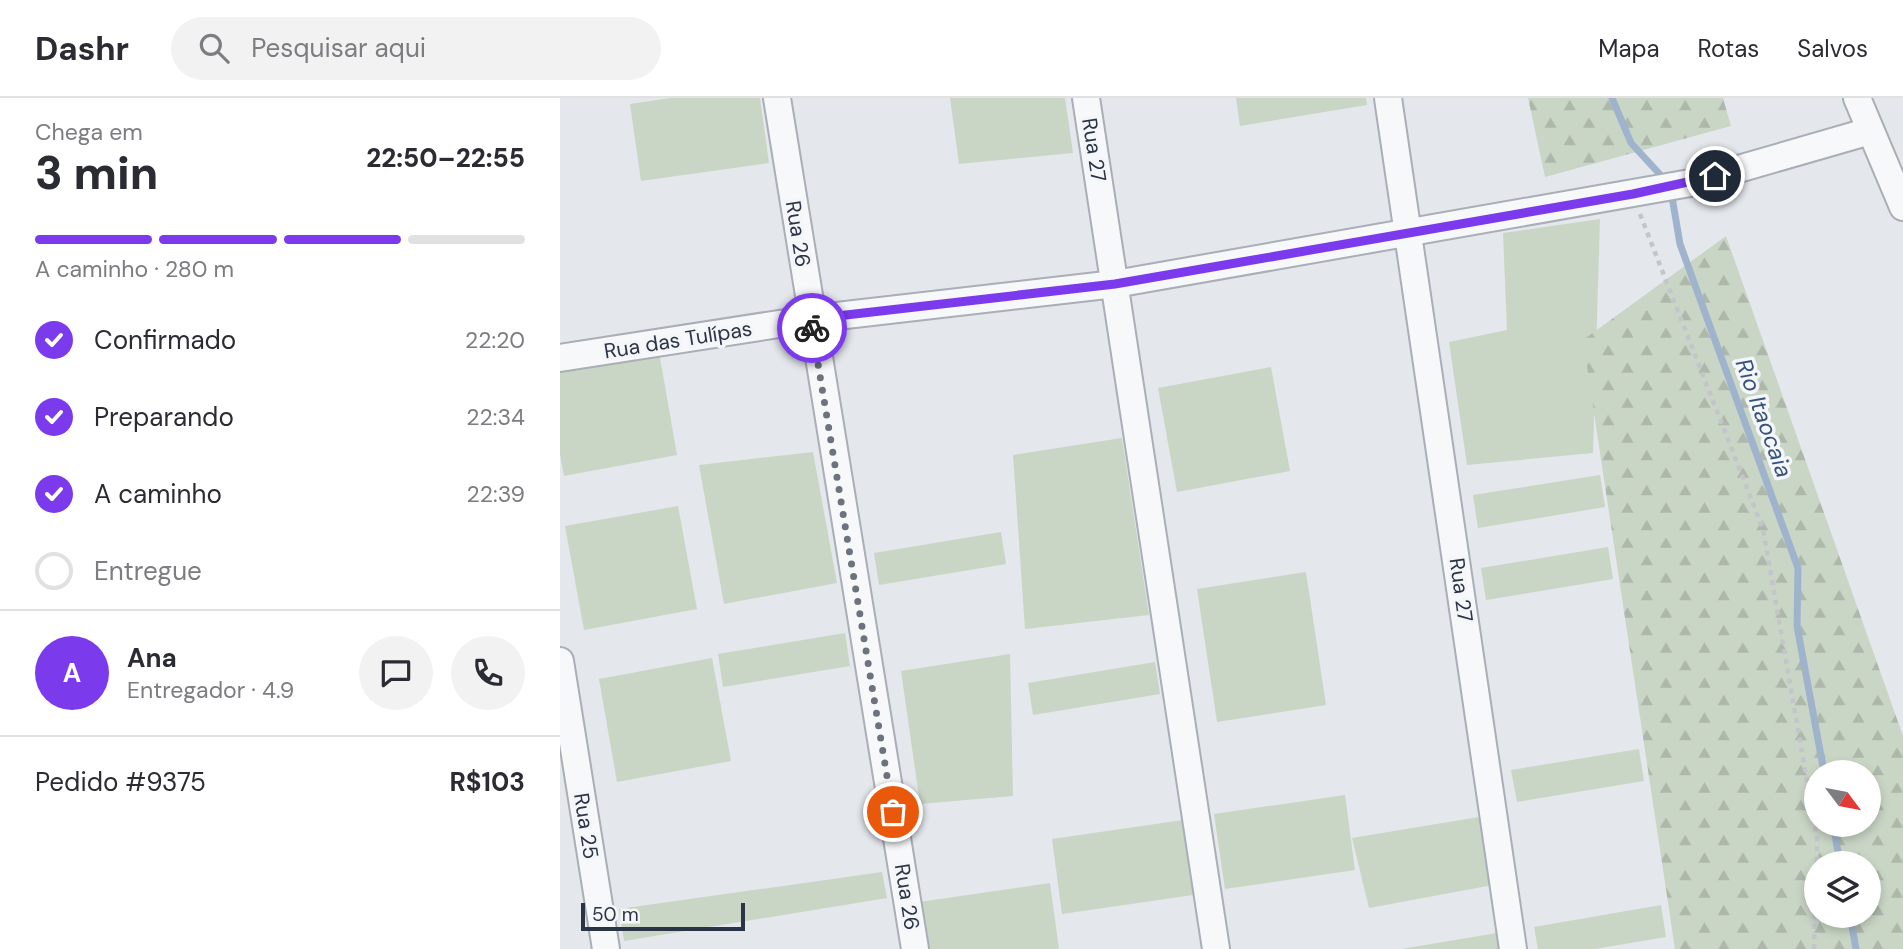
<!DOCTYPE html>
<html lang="pt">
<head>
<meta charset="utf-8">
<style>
  body { margin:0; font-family:"DM Sans",sans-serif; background:#f2f2f3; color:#2b2b33; height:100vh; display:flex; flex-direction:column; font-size:26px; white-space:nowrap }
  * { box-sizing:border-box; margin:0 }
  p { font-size:23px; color:#7c7c81 }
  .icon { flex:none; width:38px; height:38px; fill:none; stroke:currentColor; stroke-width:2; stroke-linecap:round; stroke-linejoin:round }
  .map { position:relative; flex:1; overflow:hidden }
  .panel { display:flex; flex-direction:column; background:#fff; width:560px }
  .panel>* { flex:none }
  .needle { width:46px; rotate:122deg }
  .fabs { position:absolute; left:1244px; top:662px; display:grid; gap:14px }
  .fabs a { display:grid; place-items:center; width:77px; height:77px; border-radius:50%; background:#fff; box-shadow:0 4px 10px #0003; font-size:35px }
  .scale { position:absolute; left:21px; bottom:18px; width:164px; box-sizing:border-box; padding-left:7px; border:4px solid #2b3445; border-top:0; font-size:19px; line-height:24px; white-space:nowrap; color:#2b3445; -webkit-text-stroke:5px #f4f6f9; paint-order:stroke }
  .pin { position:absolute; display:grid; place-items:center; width:60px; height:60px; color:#fff; margin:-30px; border:4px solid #fff; border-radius:50%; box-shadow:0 2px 7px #0007 }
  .courier { position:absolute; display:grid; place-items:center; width:70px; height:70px; margin:-35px; border:5px solid #7c3aed; border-radius:50%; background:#fff; color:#222; box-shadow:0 2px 9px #0007 }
  .head em { font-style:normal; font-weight:800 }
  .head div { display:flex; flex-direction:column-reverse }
  .head { display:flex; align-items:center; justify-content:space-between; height:119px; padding:0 35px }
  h1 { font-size:46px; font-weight:800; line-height:52px }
  .bar { display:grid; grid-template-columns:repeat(4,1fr); gap:10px 7px; align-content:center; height:84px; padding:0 35px }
  .bar i { height:9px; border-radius:5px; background:#e1e1e2 }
  .bar .selected { background:#7c3aed }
  .bar p { grid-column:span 4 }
  .line { display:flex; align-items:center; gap:18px; padding:0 35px; border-top:2px solid #e1e1e2 }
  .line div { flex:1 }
  .round { display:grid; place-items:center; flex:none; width:74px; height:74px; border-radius:37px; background:#f2f2f3 }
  ol { padding:0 35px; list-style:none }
  li { display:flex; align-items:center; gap:21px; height:77px }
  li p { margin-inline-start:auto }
  li .icon { padding:7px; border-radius:50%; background:#7c3aed; color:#fff; stroke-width:4 }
  li:last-child { color:#7c7c81 }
  li i { width:38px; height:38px; border:4px solid #e1e1e2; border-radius:50% }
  header { display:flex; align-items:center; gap:42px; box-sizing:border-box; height:98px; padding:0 35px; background:#fff; border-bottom:2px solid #e1e1e2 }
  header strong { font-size:33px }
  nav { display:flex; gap:38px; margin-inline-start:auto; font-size:24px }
  .search { width:490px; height:63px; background:#f2f2f3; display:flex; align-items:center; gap:18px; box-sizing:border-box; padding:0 24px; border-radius:38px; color:#7c7c81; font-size:26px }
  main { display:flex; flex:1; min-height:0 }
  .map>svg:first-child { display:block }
  .grass { fill:#c9d6c5 }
  .forest { fill:url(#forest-firs); fill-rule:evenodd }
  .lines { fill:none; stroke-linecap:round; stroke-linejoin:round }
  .stream { stroke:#9fb4cc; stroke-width:7 }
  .minor-casing { stroke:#a9aeb7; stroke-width:30 }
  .path { stroke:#c2c5cb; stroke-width:4.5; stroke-dasharray:5 5; stroke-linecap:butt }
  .minor { stroke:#f7f8fa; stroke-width:26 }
  .done { stroke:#6c737f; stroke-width:7; stroke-dasharray:0 12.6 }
  .route { stroke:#7c3aed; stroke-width:9 }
  .labels { text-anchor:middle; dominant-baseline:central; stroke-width:7; stroke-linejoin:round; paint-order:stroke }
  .street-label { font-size:21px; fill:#2b3445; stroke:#f4f6f9 }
  .water-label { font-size:23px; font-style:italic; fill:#34527a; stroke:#f4f6f9 }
</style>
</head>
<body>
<header>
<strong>Dashr</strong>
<div class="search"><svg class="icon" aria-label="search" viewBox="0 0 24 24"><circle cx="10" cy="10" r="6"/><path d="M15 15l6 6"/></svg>Pesquisar aqui</div>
<nav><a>Mapa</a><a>Rotas</a><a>Salvos</a></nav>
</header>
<main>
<section class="panel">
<div class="head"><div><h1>3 min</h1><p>Chega em</p></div><em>22:50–22:55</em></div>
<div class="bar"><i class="selected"></i><i class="selected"></i><i class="selected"></i><i></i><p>A caminho · 280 m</p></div>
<ol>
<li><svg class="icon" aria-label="check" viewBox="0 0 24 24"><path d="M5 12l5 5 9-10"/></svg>Confirmado<p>22:20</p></li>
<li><svg class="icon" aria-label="check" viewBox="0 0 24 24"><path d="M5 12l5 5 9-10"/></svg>Preparando<p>22:34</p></li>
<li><svg class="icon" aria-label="check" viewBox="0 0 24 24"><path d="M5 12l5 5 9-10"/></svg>A caminho<p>22:39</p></li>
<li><i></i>Entregue</li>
</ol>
<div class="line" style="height:126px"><b class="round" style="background:#7c3aed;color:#fff">A</b><div><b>Ana</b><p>Entregador · 4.9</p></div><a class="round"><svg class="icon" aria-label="chat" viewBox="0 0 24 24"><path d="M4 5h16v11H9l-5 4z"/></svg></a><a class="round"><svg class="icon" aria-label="phone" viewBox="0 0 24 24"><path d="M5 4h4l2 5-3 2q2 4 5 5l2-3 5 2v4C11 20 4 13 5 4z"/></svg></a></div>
<div class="line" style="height:91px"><div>Pedido #9375</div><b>R$103</b></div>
</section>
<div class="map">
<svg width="1343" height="851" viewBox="0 0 1343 851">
  <defs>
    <pattern id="forest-firs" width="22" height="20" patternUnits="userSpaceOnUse" patternTransform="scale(1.75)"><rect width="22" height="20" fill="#c9d6c5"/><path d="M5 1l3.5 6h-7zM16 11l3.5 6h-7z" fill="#adb8ab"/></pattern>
  </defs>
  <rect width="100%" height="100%" fill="#e4e7ec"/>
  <g class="grass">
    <path d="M110,0H200L209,65L81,83L70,6Z"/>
    <path d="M390,0H505L513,55L399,66Z"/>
    <path d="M676,0H806L807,7L680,28Z"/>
    <path d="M1040,121L1033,355L907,367L889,244L947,232L943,135Z"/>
    <path d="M99,254L117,357L4,378L0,356V272Z"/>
    <path d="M711,269L730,373L617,394L598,290Z"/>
    <path d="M562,340L589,517L465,531L453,357Z"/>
    <path d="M253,354L277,485L164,506L139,367Z"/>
    <path d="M1040,377L1045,409L918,430L913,397Z"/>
    <path d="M118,408L137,511L24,532L5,428Z"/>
    <path d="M441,434L446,466L319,487L314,455Z"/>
    <path d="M1048,449L1053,481L926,502L921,470Z"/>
    <path d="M746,474L766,607L657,624L637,491Z"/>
    <path d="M285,535L290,568L163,589L158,556Z"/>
    <path d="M450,556L453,698L360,706L341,573Z"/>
    <path d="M152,560L171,663L57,684L39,581Z"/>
    <path d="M595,564L600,596L473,617L468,585Z"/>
    <path d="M1079,651L1084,683L957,704L951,672Z"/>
    <path d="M785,697L795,772L665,791L654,716Z"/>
    <path d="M919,719L933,787L809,810L792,740Z"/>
    <path d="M623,722L633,797L502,816L492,741Z"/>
    <path d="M322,774L327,800L64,843L59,811Z"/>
    <path d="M490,785L499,851H366L359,804Z"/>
    <path d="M1101,807L1106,839L1035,851H978L974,829Z"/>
    <path d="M937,835L940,851H841Z"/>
  </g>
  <g class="forest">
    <path d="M968,0H1163L1171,28L985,79Z"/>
    <path d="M1166,138L1343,638V851H1115L1023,242ZM1256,674H1309V726H1256ZM1256,765H1309V817H1256Z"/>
  </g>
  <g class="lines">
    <g class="stream">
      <path d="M1052,0L1071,45L1106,83"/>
      <path d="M1111,93L1120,146L1238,470L1237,528L1264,674"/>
      <path d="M1273,726L1280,765"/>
      <path d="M1290,817L1296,851"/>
    </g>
    <g class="minor-casing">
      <g id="minor">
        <path d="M217,0L355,851"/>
        <path d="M526,0L656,851"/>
        <path d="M828,0L953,851"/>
        <path d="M1297,0L1343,109"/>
        <path d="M0,260L251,221L555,186L1130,85L1310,33"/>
        <path d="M0,563L46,851"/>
      </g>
    </g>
    <g class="path">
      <path d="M1080,116L1203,431L1257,740V765"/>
      <path d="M1254,851L1256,768"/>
    </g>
    <use href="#minor" class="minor"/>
  </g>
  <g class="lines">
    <path class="done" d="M252,230L333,714"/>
    <path class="route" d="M252,230L251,221L555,186L1073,96L1155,78"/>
  </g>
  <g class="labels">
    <g class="street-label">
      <text transform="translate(534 52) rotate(81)">Rua 27</text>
      <text transform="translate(238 136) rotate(81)">Rua 26</text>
      <text transform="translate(118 242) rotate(-9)">Rua das Tulípas</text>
      <text transform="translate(901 492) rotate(82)">Rua 27</text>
      <text transform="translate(26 728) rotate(81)">Rua 25</text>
      <text transform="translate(347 799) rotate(81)">Rua 26</text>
    </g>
    <g class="water-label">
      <text transform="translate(1204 320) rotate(70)">Rio Itaocaia</text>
    </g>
  </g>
</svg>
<div class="fabs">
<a><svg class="needle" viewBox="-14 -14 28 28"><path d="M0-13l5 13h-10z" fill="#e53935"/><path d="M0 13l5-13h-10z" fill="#7c7c81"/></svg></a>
<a><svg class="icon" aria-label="layers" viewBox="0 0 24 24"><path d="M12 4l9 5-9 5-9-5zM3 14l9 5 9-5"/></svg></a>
</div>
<div class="scale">50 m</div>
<div class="pin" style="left:333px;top:714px;background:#ea580c"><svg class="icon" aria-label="bag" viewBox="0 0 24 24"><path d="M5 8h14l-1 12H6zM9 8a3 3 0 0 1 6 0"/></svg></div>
<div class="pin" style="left:1155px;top:78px;background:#1f2937"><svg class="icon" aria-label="home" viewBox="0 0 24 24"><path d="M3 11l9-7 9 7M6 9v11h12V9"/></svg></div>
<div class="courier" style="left:252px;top:230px"><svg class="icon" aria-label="bike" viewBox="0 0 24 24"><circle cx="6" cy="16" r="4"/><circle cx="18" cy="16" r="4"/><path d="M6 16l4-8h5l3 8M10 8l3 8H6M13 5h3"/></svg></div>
</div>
</main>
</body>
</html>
